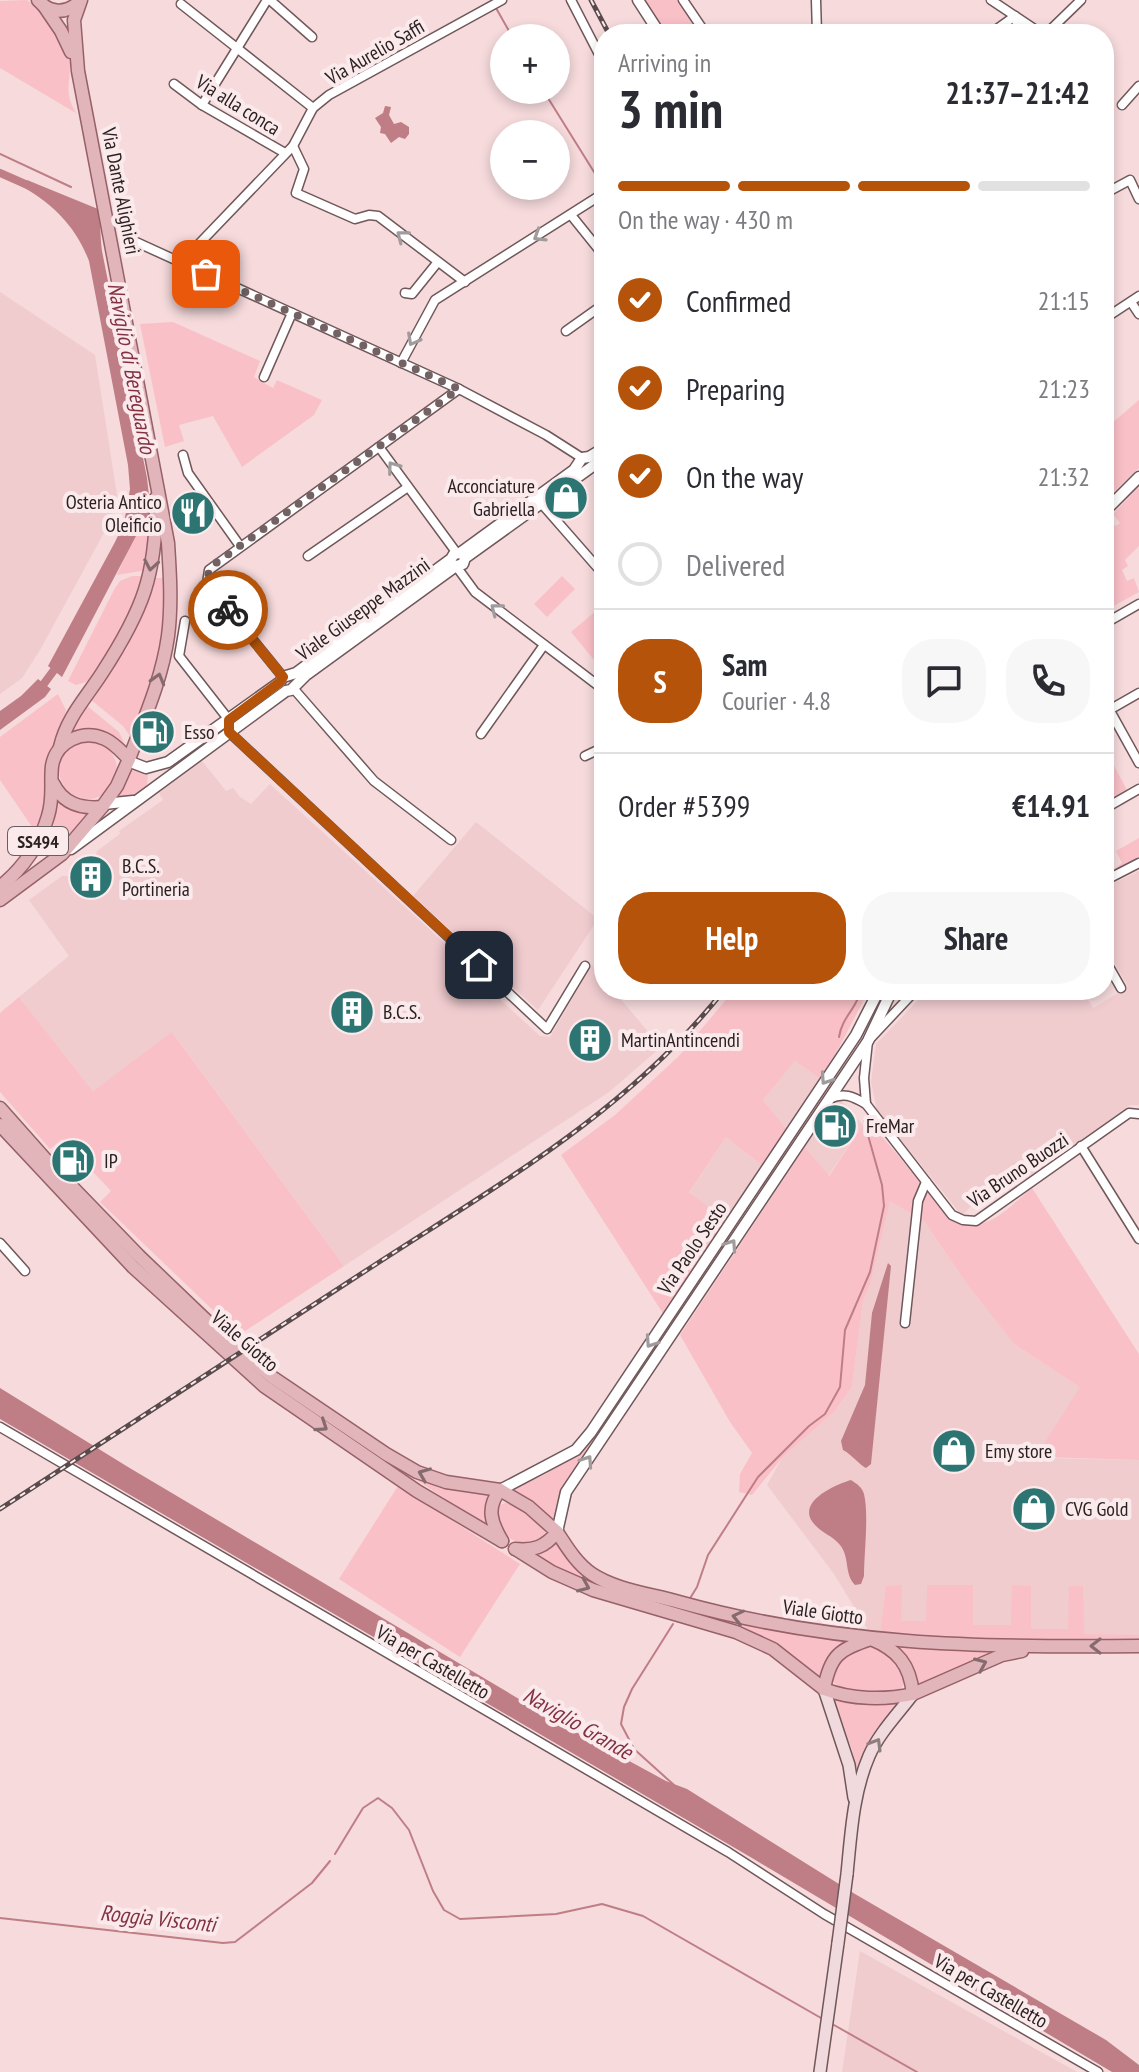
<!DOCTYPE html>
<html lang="en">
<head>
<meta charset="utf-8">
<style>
  body { margin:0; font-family:"PT Sans Narrow",sans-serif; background:#f7f7f7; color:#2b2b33; height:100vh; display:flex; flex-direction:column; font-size:30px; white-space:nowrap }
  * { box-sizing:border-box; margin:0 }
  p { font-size:26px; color:#7c7c81 }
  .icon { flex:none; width:44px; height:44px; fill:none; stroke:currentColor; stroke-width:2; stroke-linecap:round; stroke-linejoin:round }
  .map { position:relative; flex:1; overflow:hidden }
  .details { position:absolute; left:594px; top:24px; width:520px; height:976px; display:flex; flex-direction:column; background:#fff; border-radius:32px; box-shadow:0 4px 12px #0003 }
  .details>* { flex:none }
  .controls { position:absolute; left:490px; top:24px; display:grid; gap:16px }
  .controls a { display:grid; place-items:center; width:80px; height:80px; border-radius:50%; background:#fff; box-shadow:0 4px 12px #0003; font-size:40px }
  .pin { position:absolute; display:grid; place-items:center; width:68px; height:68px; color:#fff; margin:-34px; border-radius:16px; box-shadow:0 4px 12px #0006 }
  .courier { position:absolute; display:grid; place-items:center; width:80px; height:80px; margin:-40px; border:6px solid #b45309; border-radius:50%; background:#fff; color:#222; box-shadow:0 2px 10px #0007 }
  .headline em { font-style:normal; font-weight:600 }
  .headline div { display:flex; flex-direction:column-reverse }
  .headline { display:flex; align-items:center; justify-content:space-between; height:136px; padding:0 24px }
  h1 { font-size:52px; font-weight:600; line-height:60px }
  .bar { display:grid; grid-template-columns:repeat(4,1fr); gap:12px 8px; align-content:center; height:96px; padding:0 24px }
  .bar i { height:10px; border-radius:6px; background:#e1e1e2 }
  .bar .on { background:#b45309 }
  .bar p { grid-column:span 4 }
  .line { display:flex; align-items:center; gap:20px; padding:0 24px; border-top:2px solid #e1e1e2 }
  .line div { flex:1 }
  .round { display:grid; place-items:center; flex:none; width:84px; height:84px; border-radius:32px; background:#f7f7f7 }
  ol { padding:0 24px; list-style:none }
  li { display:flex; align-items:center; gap:24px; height:88px }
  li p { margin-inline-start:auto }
  li .icon { padding:8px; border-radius:50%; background:#b45309; color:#fff; stroke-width:4 }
  li:last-child { color:#7c7c81 }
  li i { width:44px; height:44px; border:4px solid #e1e1e2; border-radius:50% }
  .button { display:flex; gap:16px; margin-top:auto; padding:16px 24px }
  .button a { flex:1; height:92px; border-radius:32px; background:#b45309; color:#fff; font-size:32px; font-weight:600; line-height:92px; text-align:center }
  .button a+a { background:#f7f7f7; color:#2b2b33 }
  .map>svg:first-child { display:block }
  .built { fill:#f0cccf }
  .green { fill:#f9c1c7 }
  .water { fill:#bf7e86 }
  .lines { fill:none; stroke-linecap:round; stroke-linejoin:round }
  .stream { stroke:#bf7e86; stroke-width:2 }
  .canal { stroke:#bf7e86; stroke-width:8 }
  .minor-casing { stroke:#6f575a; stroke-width:11 }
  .tertiary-casing { stroke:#6f575a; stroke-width:13 }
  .secondary-casing { stroke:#6f575a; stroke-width:14 }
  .primary-casing { stroke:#966168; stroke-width:15 }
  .minor { stroke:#fff; stroke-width:8 }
  .tertiary { stroke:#fff; stroke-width:10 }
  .secondary { stroke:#f1dadd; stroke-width:11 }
  .primary { stroke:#e2b5bb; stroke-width:12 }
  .rail-casing { stroke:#594b4c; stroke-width:5 }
  .rail { stroke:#fbeaec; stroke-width:2; stroke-dasharray:6; stroke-linecap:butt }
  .secondary-bridge-casing { stroke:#6f575a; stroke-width:14; stroke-linecap:butt }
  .secondary-bridge { stroke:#f1dadd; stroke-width:11 }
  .oneway { stroke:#a09b9c }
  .oneway2 { stroke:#866b6e }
  .oneway3 { stroke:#8e7e80 }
  .done { stroke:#726263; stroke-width:8; stroke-dasharray:0 14.4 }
  .route { stroke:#b45309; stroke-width:10 }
  .labels { text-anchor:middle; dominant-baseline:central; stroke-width:8; stroke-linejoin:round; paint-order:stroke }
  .shield { fill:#fbeaec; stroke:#695d5f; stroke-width:2 }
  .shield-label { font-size:18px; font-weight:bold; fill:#2b2122 }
  .street-label { font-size:20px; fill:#2b2122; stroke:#fbeaec }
  .poi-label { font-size:20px; fill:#2b2122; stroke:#fbeaec; text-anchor:start }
  .water-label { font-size:22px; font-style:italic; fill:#833242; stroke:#fbeaec }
</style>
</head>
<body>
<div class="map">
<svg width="1139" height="2072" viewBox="0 0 1139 2072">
  <rect width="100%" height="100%" fill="#f6dadc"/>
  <g class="built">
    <path d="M0,292L95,355L117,495L112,518L40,650L22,678L0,694Z"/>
    <path d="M202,761L226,791L233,788L240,797L251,804L270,784L273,787L493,987L494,994L540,1036L550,1037L592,965L604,979V990H613L661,1047L609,1092L344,1266L173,1033L93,1091L19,997L69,956L29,900L62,876H75L94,862L97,851L120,834L119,831L163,800L159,793Z"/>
    <path d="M476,822L598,919L538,1010L413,896Z"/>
    <path d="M1139,871V1105H1130L1026,1180L1021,1171L971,1206L964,1214L959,1212L877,1110L871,1082L876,1044L928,990H1082L1093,1008L1128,987L1104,944V888Z"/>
    <path d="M795,1061L822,1080L788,1131L763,1100Z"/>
    <path d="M838,1097L863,1125L828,1176L802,1143L830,1101Z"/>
    <path d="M726,1137L764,1167L723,1228L689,1194Z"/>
    <path d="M889,1200L924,1221L969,1287L1014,1344L1081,1387L1040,1455L1045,1458L1139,1460V1641L870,1633L834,1574L767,1485L782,1458L834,1412L852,1387L863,1301L870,1285Z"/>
    <path d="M860,1951L1077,2072H842Z"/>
  </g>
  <g class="green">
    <path d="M27,0C45,14 69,39 70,63C70,85 64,92 76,113L0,68V1Z"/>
    <path d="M643,0H678L701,34H665Z"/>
    <path d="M173,322L260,361L254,377L273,388L277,380L322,400L314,415L242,467L213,416L179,425L184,441L165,447L140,324Z"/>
    <path d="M1139,400V468L1104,501V430Z"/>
    <path d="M1139,487V546L1125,560L1128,566L1122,570L1127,581L1134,578L1139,592L1112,607L1104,591V522L1107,519L1116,526L1120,523L1113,514Z"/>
    <path d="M152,521L147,570L117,575L140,522Z"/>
    <path d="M132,576H146L133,616L95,675L86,682L76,685L68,681L115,588L120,581Z"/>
    <path d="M562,576L575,589L547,617L534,604Z"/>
    <path d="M152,578H167V609L158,669L132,739L123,726L90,699L127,648Z"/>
    <path d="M604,604V672L571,632Z"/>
    <path d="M58,694L66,710L64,718L58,734L49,795L37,834L0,780V737Z"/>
    <path d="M86,705L119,732L126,747L125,750L111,738L70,737Z"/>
    <circle cx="88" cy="770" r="29"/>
    <path d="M1110,758L1127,790L1107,801L1104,795V767L1107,765L1105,761Z"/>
    <path d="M130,766L148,772L147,786L134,796L113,803Z"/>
    <path d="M58,797L93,813L62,847L52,821Z"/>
    <path d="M1139,838V859L1107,875L1122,863L1116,851Z"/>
    <path d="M734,990H869L822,1080L795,1061L763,1100L788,1131L764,1167L726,1137L689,1193L718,1213L716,1222L723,1228L664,1315L561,1155L615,1115L679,1056Z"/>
    <path d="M19,997L93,1091L172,1032L344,1266L239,1335L100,1202L111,1191L62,1139L50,1149L0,1092V1013Z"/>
    <path d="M869,1121L948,1215C983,1240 1005,1210 1032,1188L1139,1354V1460L1041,1457L1040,1450L1080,1387L1014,1344L969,1287L924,1221L890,1201L870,1285L863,1301L852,1387L834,1412L782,1458L752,1495L739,1492L740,1474L752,1453L730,1422L680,1335L803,1150L805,1147L829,1176L863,1125Z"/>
    <path d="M592,1442L558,1499L554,1522L509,1490L544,1475Z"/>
    <path d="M409,1475L432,1482L492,1495L489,1527Z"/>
    <path d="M398,1486L520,1564L460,1657L339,1579Z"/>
    <path d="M509,1501L543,1523L546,1531L539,1543C510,1544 504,1539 495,1512L498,1506Z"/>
    <path d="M556,1538L608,1589L567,1574L530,1553Z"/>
    <path d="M902,1585L901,1621H926L927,1585H973V1625H1011L1012,1585L1031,1586V1629H1068L1069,1586H1083L1084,1634L1139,1635V1641L1033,1644L880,1634L886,1586Z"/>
    <path d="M691,1612L780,1630L850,1640L837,1648L822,1680L717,1621Z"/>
    <path d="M874,1645L894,1655L907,1680L900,1690C887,1694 841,1695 834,1682C831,1677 833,1675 835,1670C842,1653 856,1646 874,1645Z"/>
    <path d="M897,1646L1004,1648L916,1688C918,1670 910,1657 897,1646Z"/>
    <path d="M831,1698L903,1701L860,1769L856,1767L852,1749Z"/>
  </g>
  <g class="water">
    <path d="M385,106L391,107L389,115L394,124L401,122L409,127V134L405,139L399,137L391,143L385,134L380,133L381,127L375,118L383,113Z"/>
    <path d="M27,180L98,209C101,224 100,236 102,251L147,478L152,521L140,522L136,536L62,677L48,666L115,542L124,523L130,489L128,465L89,261C76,227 54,205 23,187Z"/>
    <path d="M38,679L51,689L45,697L0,730V711L21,696Z"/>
    <path d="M888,1263L891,1266L871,1464L866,1468C861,1466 851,1454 843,1450L841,1441L865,1385L872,1313Z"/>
    <path d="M0,1388L128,1467L563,1725L666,1781L687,1789L855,1894L1106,2040L1139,2065V2072H1112L752,1858L0,1419Z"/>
    <path d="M851,1480C857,1484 862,1487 864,1494C869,1514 864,1554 864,1576L861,1584L855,1585C844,1574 850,1557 840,1545C833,1536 822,1533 815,1525C794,1503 834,1485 851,1480Z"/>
  </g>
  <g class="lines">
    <g class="stream">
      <path d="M496,8L513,38"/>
      <path d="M543,90L604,188"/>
      <path d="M0,154L71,187"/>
      <path d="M839,1037C842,1017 857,1008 861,990"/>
      <path d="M689,1600L697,1587L708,1555L758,1477L809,1426L825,1414L840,1387L845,1330L870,1272L884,1206L882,1185L864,1121"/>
      <path d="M673,1624L632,1689L624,1707L621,1724L634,1749L674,1785"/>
      <path d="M335,1854L363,1808L378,1798L392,1808L409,1830L433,1891L444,1910L460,1919L556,1914L602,1904L643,1916L821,2018"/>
      <path d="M0,1918L223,1943L235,1942L312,1883L330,1861"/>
      <path d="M834,2025L917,2072"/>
    </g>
    <g class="canal">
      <path d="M0,173L32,187"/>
      <path d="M40,689L60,662"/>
    </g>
    <g class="minor-casing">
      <g id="minor">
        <path d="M270,0L312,37"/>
        <path d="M571,0L604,64"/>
        <path d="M683,0L706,34"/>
        <path d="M816,0L817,34"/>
        <path d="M991,0L1042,34"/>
        <path d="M181,4L313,108"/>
        <path d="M1015,17L1020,34"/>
        <path d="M892,34H903"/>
        <path d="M990,34L1015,16"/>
        <path d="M1046,34L1081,0"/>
        <path d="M174,84L202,105L285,153"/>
        <path d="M202,105L267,0"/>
        <path d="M1122,105L1139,86"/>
        <path d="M293,146L304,169L296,193L355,219L369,215L378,216L465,282"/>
        <path d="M1104,194L1130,180L1139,199"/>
        <path d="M571,215L604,256"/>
        <path d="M136,242L459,389L546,435L582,458"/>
        <path d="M197,246C206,255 209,262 206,274"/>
        <path d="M184,264L197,246L293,146L313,108L329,95L502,0"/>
        <path d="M405,293L412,294L437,263"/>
        <path d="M1131,302L1139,314"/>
        <path d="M1104,319L1139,296"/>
        <path d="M566,331L604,304"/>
        <path d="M401,363L435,300L604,193"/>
        <path d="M264,377L292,313"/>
        <path d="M379,447L456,552"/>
        <path d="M183,455L188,473L240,546"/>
        <path d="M541,503L604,575"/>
        <path d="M308,556L408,487"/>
        <path d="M456,566L475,592L604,690"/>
        <path d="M185,621L179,656L229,720V732L547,1029L585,966"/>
        <path d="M1104,624L1139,604"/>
        <path d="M283,677L207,583L209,570L459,389"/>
        <path d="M293,688L374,781L451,840"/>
        <path d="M1104,700L1139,763"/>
        <path d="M1104,713L1139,693"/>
        <path d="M481,734L544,645"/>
        <path d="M585,756L604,747"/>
        <path d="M1104,809L1139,789"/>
        <path d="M1104,881L1139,863"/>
        <path d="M1104,958L1121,988"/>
        <path d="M829,1099C844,1092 852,1096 866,1104L952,1215L963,1220L976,1221L1129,1113L1139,1114"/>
        <path d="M866,1104L864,1078L868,1041L913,993"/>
        <path d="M1081,1146L1139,1239"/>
        <path d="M0,1243L25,1271"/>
        <path d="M905,1323L918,1201L926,1182"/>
        <path d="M0,1427L728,1852L824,1914L1098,2072"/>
      </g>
    </g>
    <g class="tertiary-casing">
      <g id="tertiary">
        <path d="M638,0L660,34"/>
        <path d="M1104,512L1139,477"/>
        <path d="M128,761L146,768L168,762L280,682L283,677L296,673L451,559L454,554L460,553L574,470L582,458L589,457L604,448"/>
        <path d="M104,804L133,801"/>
        <path d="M71,849L286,691L291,690L306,675L456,566L463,564L465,558L604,458"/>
        <path d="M500,1490L576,1450L591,1432L856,1035L879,990"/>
        <path d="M557,1532L566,1492L868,1041L892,990"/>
      </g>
    </g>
    <g class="secondary-casing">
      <g id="secondary">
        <path d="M824,1689L849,1765L854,1798"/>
        <path d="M847,1874C851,1834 853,1793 869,1756C879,1733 898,1714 913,1694"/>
        <path d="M820,2072L838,1943"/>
      </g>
    </g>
    <g class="primary-casing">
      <g id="primary">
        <path d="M38,0C50,14 66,14 79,2"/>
        <path d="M81,0L74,20L78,71L168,543C170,574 172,605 168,636C162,679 144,719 129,759"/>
        <path d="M44,6L61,31L71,52"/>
        <path d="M60,747C67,717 86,698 102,673C143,610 157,574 156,498"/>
        <path d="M0,887C23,868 40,844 48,816C54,797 50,783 52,766C56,741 83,729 105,739C114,743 122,752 129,759L117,786L102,807C81,809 63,804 53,783"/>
        <path d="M0,900L62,854L102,807"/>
        <path d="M0,1108L47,1161L139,1256L209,1323L272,1377L386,1454L417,1472L446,1482L500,1490L529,1507L557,1532C545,1547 534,1551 515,1549"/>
        <path d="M0,1125L133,1267L264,1386L417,1491L502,1541"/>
        <path d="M500,1490C486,1508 491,1522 502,1541"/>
        <path d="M557,1532C567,1547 576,1563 592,1574C616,1590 651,1594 679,1602C834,1645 979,1648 1139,1646"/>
        <path d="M517,1550L552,1572L593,1590L736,1632L773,1649L824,1689"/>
        <path d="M913,1694C910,1665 898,1650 871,1639C839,1649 830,1656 824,1689C852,1700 885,1700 913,1694L1002,1655L1022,1651"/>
      </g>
    </g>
    <use href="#minor" class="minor"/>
    <use href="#tertiary" class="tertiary"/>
    <use href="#secondary" class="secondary"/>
    <use href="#primary" class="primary"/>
    <g class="rail-casing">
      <g id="rail">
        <path d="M591,0L609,34"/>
        <path d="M0,1509C123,1429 246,1348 370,1268C496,1186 629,1111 724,990"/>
      </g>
    </g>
    <use href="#rail" class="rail"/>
    <g class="secondary-bridge-casing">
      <path id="secondary-bridge" d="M838,1943L847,1874"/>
    </g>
    <use href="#secondary-bridge" class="secondary-bridge"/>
  </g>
  <defs><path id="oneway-chevron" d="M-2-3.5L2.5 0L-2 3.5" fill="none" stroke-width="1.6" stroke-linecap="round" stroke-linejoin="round" transform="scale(2)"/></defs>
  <g class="oneway">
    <use href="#oneway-chevron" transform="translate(402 236) rotate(-142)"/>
    <use href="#oneway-chevron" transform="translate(539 236) rotate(148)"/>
    <use href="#oneway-chevron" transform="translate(413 340) rotate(118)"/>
    <use href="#oneway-chevron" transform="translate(393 467) rotate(-126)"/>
    <use href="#oneway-chevron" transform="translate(496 609) rotate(-142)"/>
    <use href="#oneway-chevron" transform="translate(826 1079) rotate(124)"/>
    <use href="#oneway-chevron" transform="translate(731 1245) rotate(-56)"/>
    <use href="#oneway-chevron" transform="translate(651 1342) rotate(124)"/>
    <use href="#oneway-chevron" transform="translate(587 1461) rotate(-56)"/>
  </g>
  <g class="oneway2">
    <use href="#oneway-chevron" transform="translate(151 565) rotate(100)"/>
    <use href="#oneway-chevron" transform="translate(158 679) rotate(-74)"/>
    <use href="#oneway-chevron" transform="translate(322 1426) rotate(34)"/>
    <use href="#oneway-chevron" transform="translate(424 1474) rotate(-158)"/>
    <use href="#oneway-chevron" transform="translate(584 1586) rotate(23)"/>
    <use href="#oneway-chevron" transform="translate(738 1617) rotate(-167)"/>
    <use href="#oneway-chevron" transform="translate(1096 1646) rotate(-180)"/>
    <use href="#oneway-chevron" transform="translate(981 1664) rotate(-23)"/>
  </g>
  <use class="oneway3" href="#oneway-chevron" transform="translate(876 1744) rotate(-59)"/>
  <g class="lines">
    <path class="done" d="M206,274L459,389L216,563L209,570L207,583L228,610"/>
    <path class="route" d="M228,610L283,677L280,682L229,720V732L479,965"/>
  </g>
  <defs>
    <g id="shop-disc" transform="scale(2.3)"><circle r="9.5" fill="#2c7572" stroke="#fbeaec"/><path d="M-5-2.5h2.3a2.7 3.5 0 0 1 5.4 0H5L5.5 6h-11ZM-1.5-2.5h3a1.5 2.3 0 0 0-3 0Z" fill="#fff"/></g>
    <g id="restaurant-disc" transform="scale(2.3)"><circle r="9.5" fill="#2c7572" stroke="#fbeaec"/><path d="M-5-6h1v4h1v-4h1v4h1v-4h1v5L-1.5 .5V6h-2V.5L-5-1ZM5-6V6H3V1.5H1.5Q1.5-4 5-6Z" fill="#fff"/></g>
    <g id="fuel-disc" transform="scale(2.3)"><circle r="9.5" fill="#2c7572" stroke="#fbeaec"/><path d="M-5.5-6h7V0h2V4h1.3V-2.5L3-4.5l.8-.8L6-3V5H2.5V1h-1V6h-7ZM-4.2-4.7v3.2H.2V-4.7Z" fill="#fff"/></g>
    <g id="building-disc" transform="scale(2.3)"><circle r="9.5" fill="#2c7572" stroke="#fbeaec"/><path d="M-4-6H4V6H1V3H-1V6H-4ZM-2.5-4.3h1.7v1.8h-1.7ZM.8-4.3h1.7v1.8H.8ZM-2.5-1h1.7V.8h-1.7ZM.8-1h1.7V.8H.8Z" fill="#fff"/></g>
  </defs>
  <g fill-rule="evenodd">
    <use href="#shop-disc" x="566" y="498"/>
    <use href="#restaurant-disc" x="193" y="513"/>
    <use href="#fuel-disc" x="153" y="732"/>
    <use href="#building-disc" x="91" y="877"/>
    <use href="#building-disc" x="352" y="1012"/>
    <use href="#building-disc" x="590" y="1040"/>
    <use href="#fuel-disc" x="835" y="1126"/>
    <use href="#fuel-disc" x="73" y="1161"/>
    <use href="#shop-disc" x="954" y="1451"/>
    <use href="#shop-disc" x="1034" y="1509"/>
  </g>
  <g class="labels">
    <rect class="shield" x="8" y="827" width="60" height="28" rx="6"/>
    <g class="shield-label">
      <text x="38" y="841">SS494</text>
    </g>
    <g class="street-label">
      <text transform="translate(375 52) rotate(-30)">Via Aurelio Saffi</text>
      <text transform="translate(238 105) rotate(32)">Via alla conca</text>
      <text transform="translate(121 191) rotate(79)">Via Dante Alighieri</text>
      <text transform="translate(363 609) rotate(-36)">Viale Giuseppe Mazzini</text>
      <text transform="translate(1018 1170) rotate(-34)">Via Bruno Buozzi</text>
      <text transform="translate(692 1248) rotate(-56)">Via Paolo Sesto</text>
      <text transform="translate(245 1341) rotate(41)">Viale Giotto</text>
      <text transform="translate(823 1612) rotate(8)">Viale Giotto</text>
      <text transform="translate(433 1662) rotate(30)">Via per Castelletto</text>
      <text transform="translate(991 1991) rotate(30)">Via per Castelletto</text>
    </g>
    <g class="poi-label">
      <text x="535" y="486" text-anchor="end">Acconciature<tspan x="535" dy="23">Gabriella</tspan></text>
      <text x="162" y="502" text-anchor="end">Osteria Antico<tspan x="162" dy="23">Oleificio</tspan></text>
      <text x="184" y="732">Esso</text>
      <text x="122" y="866">B.C.S.<tspan x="122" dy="23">Portineria</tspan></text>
      <text x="383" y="1012">B.C.S.</text>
      <text x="621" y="1040">MartinAntincendi</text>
      <text x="866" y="1126">FreMar</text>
      <text x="104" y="1161">IP</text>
      <text x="985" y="1451">Emy store</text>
      <text x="1065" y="1509">CVG Gold</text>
    </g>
    <g class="water-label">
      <text transform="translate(132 368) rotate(79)">Naviglio di Bereguardo</text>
      <text transform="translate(578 1723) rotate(30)">Naviglio Grande</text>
      <text transform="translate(158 1918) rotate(6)">Roggia Visconti</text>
    </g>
  </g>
</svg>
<div class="controls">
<a>+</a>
<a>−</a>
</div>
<div class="pin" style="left:206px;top:274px;background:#ea580c"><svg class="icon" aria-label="bag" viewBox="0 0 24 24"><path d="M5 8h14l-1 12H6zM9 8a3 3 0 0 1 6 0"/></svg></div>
<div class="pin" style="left:479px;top:965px;background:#1f2937"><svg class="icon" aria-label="home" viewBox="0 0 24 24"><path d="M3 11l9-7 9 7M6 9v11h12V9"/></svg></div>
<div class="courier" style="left:228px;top:610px"><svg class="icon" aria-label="bike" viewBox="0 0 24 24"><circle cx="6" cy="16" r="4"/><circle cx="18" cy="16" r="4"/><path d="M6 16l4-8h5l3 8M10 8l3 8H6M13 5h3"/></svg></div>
<section class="details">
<div class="headline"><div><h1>3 min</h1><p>Arriving in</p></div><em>21:37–21:42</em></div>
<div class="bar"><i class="on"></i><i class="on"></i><i class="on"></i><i></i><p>On the way · 430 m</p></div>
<ol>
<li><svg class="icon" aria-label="check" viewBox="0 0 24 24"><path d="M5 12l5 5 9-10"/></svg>Confirmed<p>21:15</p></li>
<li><svg class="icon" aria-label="check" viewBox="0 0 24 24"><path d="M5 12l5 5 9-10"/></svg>Preparing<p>21:23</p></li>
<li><svg class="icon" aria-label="check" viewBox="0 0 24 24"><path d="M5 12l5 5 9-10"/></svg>On the way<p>21:32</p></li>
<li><i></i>Delivered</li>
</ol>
<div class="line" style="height:144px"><b class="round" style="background:#b45309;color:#fff">S</b><div><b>Sam</b><p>Courier · 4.8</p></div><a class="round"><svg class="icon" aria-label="chat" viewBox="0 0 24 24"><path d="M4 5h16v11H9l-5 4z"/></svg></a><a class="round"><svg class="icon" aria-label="phone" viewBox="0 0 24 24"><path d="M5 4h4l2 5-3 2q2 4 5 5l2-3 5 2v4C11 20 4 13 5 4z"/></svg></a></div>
<div class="line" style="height:104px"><div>Order #5399</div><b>€14.91</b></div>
<div class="button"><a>Help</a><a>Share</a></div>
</section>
</div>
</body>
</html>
